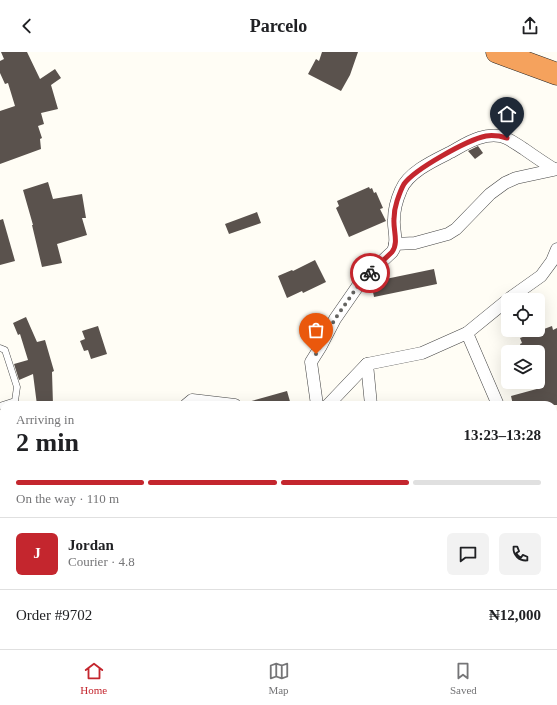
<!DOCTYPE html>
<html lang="en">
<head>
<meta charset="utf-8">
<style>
  body { margin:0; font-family:Georgia,serif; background:#f2f2f2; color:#202124; height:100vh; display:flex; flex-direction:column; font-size:15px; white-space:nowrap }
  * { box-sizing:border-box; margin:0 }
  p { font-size:13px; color:#757577 }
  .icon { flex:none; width:22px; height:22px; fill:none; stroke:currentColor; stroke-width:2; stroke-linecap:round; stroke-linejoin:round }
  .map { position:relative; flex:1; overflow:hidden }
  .panel { position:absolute; left:0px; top:349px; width:557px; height:248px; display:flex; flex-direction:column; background:#fff; border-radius:12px 12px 0 0; box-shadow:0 4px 16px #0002 }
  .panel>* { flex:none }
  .tools { position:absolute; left:501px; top:241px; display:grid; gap:8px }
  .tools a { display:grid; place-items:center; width:44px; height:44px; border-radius:6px; background:#fff; box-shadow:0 4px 16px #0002; font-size:20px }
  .pin { position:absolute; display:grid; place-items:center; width:34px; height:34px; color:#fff; margin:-41px -17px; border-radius:50% 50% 50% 0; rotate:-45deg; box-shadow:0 0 4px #0007 }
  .pin .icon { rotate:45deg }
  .courier { position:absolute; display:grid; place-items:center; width:40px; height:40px; margin:-20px; border:3px solid #c4262e; border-radius:50%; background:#fff; color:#222; box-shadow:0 1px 5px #0007 }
  .head em { font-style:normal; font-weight:800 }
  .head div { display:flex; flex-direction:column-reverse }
  .head { display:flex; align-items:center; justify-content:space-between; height:68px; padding:0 16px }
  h1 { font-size:26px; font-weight:800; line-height:30px }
  .bar { display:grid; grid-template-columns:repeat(4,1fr); gap:6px 4px; align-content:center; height:48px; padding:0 16px }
  .bar i { height:5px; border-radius:3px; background:#e0e0e0 }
  .bar .active { background:#c4262e }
  .bar p { grid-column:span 4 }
  .line { display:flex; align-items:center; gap:10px; padding:0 16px; border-top:1px solid #e0e0e0 }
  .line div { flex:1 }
  .round { display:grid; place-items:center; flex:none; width:42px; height:42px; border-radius:6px; background:#f2f2f2 }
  header { display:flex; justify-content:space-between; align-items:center; height:52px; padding:0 16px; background:#fff; font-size:18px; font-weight:800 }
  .tabs { display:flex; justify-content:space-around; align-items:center; height:56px; border-top:1px solid #e0e0e0; background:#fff; font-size:11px; color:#757577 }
  .tabs a { display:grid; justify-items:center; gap:2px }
  .tabs .active { color:#c4262e }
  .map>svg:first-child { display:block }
  .building { fill:#5a524d }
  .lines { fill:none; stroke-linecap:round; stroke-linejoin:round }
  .lane-casing { stroke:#444; stroke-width:7 }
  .street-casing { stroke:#444; stroke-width:13 }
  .secondary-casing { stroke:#333; stroke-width:18 }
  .highway-casing { stroke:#222; stroke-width:23 }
  .lane { stroke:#fff; stroke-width:6 }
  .street { stroke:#fff; stroke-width:12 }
  .secondary { stroke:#fff6b0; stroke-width:17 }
  .highway { stroke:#f5a25d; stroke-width:22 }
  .done { stroke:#646461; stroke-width:4; stroke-dasharray:0 7.2 }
  .route { stroke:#c4262e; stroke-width:5 }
</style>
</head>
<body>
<header><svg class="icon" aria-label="back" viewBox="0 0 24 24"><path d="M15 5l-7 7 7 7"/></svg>Parcelo<svg class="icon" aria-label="share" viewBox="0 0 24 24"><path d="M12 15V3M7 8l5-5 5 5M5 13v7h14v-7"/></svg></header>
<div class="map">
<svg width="557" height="597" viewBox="0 0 557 597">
  <rect width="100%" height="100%" fill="#fffdf5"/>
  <g class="building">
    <path d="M1,0H27L40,27L55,17L61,26L51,33L58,57L41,61L44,72L38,74L42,86L40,87L41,97L0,112V59L15,54L8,31L5,32L0,21V9L4,7Z"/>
    <path d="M322,0H358L350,23L341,39L308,22L316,7L319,9Z"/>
    <path d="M478,94L483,101L475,107L468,99Z"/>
    <path d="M48,130L53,147L82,142L86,166H82L87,183L57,192L62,211L42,215L32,173H33L23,138Z"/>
    <path d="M369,135L370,137L372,136L374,141L376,140L383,156L380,157L386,169L349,185L336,156L339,154L337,149Z"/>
    <path d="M257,160L261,171L229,182L225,172Z"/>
    <path d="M3,167L15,209L0,213V168Z"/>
    <path d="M315,208L326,230L303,241L302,239L287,246L278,224L292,218L293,219Z"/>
    <path d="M434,217L437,232L374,245L371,230Z"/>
    <path d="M26,265L37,290L45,288L54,319L52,320L53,353H37L33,322L19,328L14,312L28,308L20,282L18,283L13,271Z"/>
    <path d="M98,274L107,302L91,307L88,298L84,299L80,289L85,287L82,279Z"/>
    <path d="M552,274L553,278L557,276V353H513L511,344L544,335L538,321V300H523L520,292L522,291L520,286Z"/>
    <path d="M287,339L291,353H249L248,350Z"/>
  </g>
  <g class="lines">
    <g class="lane-casing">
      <g id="lane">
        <path d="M0,296L5,298L17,335L15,349L0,354"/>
        <path d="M0,566H4"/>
        <path d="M84,593L85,597"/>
      </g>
    </g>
    <g class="street-casing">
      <g id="street">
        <path d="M395,192L415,191L448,182L456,177L490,142L505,131L516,126L557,117"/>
        <path d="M467,281L498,353"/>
        <path d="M367,312L371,353"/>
        <path d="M186,353L192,348L235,353"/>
        <path d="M317,353L311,310L321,294L335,267L362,228L392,200C399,191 393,178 394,168C394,158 397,147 401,138C408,120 435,108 451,100C460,95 469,89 479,86C485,84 493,83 500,84C509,86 516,92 524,97C534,104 544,111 554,117"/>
        <path d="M328,353L367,312L422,301L467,281L510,246L541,224L552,209L557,197"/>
        <path d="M553,383L557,381"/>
        <path d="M0,439L4,438"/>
        <path d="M553,544L557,554"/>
        <path d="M399,597L408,595"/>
      </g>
    </g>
    <g class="secondary-casing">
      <path id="secondary" d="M0,590L2,597"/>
    </g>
    <g class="highway-casing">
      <path id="highway" d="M497,0L557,22"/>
    </g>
    <use href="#lane" class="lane"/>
    <use href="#street" class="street"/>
    <use href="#secondary" class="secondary"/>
    <use href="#highway" class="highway"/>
  </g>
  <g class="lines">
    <path class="done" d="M316,302L335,267L362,228L370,221"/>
    <path class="route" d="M370,221L392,200C399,191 393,178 394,167C394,161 395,155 397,149C399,143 401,137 404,132C415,117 467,88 486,84C493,83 500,84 507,86"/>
  </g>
</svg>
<div class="tools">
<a><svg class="icon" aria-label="locate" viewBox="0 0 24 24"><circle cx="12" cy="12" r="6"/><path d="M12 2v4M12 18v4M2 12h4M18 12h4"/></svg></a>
<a><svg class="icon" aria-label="layers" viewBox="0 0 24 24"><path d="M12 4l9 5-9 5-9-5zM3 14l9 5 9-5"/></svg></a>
</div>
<div class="pin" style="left:316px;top:302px;background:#ea580c"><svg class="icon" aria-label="bag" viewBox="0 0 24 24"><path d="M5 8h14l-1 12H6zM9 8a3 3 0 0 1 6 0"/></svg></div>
<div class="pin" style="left:507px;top:86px;background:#1f2937"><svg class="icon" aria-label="home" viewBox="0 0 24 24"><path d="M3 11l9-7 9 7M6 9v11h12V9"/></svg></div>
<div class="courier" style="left:370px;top:221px"><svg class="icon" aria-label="bike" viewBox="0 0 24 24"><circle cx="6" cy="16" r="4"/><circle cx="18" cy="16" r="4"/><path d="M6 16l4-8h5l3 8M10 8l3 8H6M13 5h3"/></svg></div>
<section class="panel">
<div class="head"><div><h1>2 min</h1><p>Arriving in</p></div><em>13:23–13:28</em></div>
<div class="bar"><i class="active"></i><i class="active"></i><i class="active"></i><i></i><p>On the way · 110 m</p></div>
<div class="line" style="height:72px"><b class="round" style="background:#c4262e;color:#fff">J</b><div><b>Jordan</b><p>Courier · 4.8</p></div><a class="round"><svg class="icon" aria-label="chat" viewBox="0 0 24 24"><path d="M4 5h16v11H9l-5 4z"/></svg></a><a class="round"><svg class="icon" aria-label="phone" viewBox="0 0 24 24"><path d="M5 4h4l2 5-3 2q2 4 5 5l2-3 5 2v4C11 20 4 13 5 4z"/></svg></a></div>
<div class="line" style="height:52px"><div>Order #9702</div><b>₦12,000</b></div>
</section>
</div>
<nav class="tabs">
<a class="active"><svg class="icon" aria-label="home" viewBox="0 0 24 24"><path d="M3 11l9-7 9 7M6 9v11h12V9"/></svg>Home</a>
<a><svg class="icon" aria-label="map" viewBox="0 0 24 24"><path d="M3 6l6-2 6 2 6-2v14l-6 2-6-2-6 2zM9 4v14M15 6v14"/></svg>Map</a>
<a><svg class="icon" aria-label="saved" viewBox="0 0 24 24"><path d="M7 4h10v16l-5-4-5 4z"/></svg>Saved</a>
</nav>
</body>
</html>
